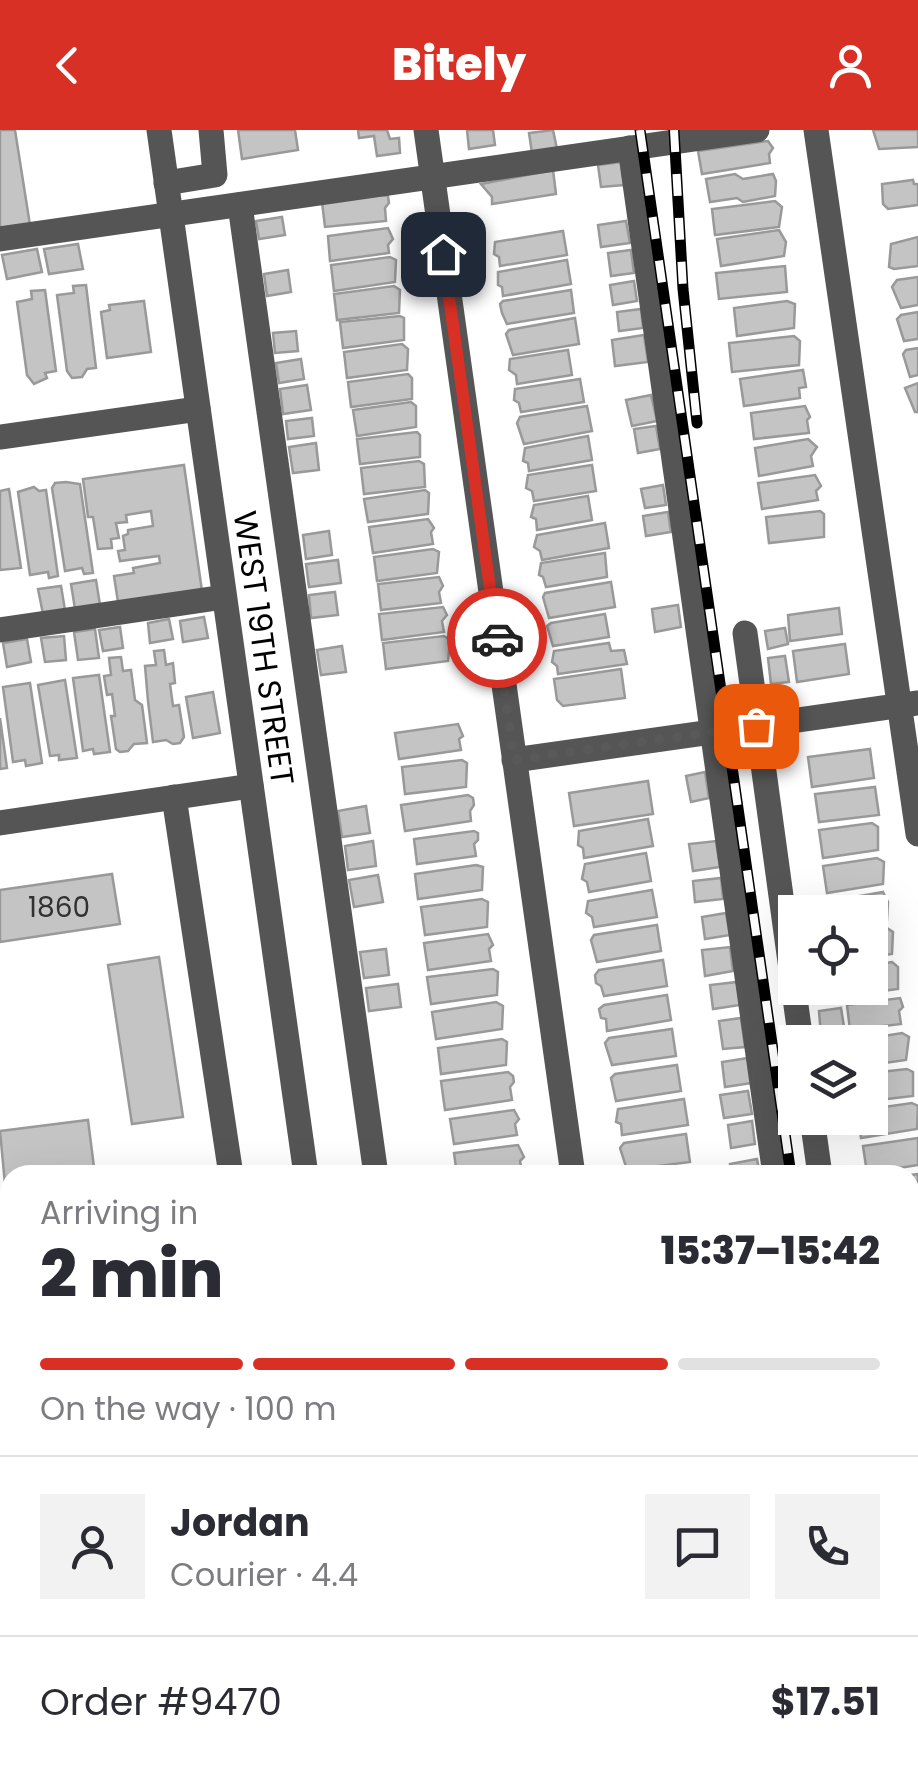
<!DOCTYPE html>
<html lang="en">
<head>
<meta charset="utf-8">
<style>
  body { margin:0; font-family:Poppins,sans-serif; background:#f2f2f3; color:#2b2b33; height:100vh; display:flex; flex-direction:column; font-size:38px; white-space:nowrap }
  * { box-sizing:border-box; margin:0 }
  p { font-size:32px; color:#7c7c81 }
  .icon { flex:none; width:55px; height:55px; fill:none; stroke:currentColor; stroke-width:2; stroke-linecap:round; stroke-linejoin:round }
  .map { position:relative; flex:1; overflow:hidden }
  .drawer { position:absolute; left:0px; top:1035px; width:920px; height:622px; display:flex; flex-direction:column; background:#fff; border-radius:30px 30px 0 0; box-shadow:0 10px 40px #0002 }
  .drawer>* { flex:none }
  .tools { position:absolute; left:778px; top:765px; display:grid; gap:20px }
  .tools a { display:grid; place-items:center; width:110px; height:110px; border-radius:0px; background:#fff; box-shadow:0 10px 40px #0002; font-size:50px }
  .pin { position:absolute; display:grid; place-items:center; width:85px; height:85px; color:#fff; margin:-42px; border-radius:20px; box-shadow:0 5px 15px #0006 }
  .courier { position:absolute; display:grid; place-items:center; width:100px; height:100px; margin:-50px; border:8px solid #d93025; border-radius:50%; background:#fff; color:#222; box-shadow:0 2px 12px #0007 }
  .head em { font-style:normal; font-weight:800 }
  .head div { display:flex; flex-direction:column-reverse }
  .head { display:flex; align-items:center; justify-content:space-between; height:170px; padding:0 40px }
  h1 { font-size:65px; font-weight:800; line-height:75px }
  .bar { display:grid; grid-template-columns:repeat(4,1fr); gap:15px 10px; align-content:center; height:120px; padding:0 40px }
  .bar i { height:12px; border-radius:8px; background:#e1e1e2 }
  .bar .active { background:#d93025 }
  .bar p { grid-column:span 4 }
  .line { display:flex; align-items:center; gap:25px; padding:0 40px; border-top:2px solid #e1e1e2 }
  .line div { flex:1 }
  .round { display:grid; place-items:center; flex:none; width:105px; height:105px; border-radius:0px; background:#f2f2f3 }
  header { display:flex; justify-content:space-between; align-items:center; height:130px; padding:0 40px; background:#d93025; color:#fff; font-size:45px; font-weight:800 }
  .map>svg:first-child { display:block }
  .building { fill:#c4c4c4; stroke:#999; stroke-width:2.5 }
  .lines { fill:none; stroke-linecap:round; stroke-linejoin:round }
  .minor { stroke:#555; stroke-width:25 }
  .rail-casing { stroke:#000; stroke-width:11 }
  .rail { stroke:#fff; stroke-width:8; stroke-dasharray:22; stroke-linecap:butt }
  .done { stroke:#595959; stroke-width:10; stroke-dasharray:0 18 }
  .route { stroke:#d93025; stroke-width:12 }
  .labels { text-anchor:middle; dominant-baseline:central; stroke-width:10; stroke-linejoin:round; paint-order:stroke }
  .number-label { font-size:28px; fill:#313131 }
  .street-label { font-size:32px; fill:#000; stroke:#fff }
</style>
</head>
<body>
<header><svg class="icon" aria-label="back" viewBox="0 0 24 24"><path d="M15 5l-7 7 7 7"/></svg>Bitely<svg class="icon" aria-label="person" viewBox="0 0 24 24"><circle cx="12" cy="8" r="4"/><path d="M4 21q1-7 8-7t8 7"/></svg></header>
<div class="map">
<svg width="918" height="1657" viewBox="0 0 918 1657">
  <rect width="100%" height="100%" fill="#fff"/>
  <g class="building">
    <path d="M0,0H15L30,95L0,100Z"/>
    <path d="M238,0H295L298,20L242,29Z"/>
    <path d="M358,0H387L390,9L399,8L400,23L377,26L374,6L359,8Z"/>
    <path d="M467,0H493L495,15L469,19Z"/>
    <path d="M553,0L557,19L532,23L529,3Z"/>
    <path d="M873,0H918V17L879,19Z"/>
    <path d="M768,11L773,18L769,24L770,33L702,44L698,21Z"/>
    <path d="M621,32L624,55L601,57L598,35Z"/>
    <path d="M553,40L556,64L492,74V67L481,54Z"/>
    <path d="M735,44L743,49L773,44L776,51L775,66L743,72L737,68L710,72L706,49Z"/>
    <path d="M913,50L914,54H918V75L888,79L883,74L882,54Z"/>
    <path d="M382,65L388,66L389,73L385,78L386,91L325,97L322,72Z"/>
    <path d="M775,71L782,77L779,97L715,105L712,79Z"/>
    <path d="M282,87L285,105L259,109L256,91Z"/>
    <path d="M626,91L630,113L601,117L598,95Z"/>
    <path d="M388,98L393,109L388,115L389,123L330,131L328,106Z"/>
    <path d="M779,100L786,112L784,126L721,136L717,109Z"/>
    <path d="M563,101L567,125L500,136L499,127L494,124L495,112Z"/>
    <path d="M918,107V136L894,139L889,137L891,114Z"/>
    <path d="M78,114L83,139L49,144L44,119Z"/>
    <path d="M37,119L42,142L7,149L2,125Z"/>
    <path d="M631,120L634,143L611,146L608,123Z"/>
    <path d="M390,127L396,130L395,152L334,161L331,135Z"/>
    <path d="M567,130L571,154L503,166L502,157L498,155V142Z"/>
    <path d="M785,136L787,162L719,169L716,143Z"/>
    <path d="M288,140L291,162L267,166L264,144Z"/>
    <path d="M918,147V175L901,178L892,157L897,150Z"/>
    <path d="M634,151L637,171L613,175L610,155Z"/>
    <path d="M86,155L96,238L87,239L82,247L72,248L67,241L57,165L74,163L73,156Z"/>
    <path d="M394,156L400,160L399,183L337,190L334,164Z"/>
    <path d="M45,160L56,241L45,243L47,248L34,254L27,245L17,172L32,169L31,161Z"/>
    <path d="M571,160L574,183L507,194L502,183L500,174L503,171Z"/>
    <path d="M144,171L151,222L107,228L101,182L110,180L109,175Z"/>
    <path d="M787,171L795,174L794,198L737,206L734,178Z"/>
    <path d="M641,179L643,198L619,201L617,182Z"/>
    <path d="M918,182V209L904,211L897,189L901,185Z"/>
    <path d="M400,186L404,188V210L343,218L340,192Z"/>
    <path d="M575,188L579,214L513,225L506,204L509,200Z"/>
    <path d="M296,201L298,221L275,223L273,203Z"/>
    <path d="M644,205L648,232L615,236L612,210Z"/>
    <path d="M794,206L800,211L799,235L732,242L729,213Z"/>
    <path d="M402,214L408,219L407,240L347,248L344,222Z"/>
    <path d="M918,218V245L910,247L903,224L906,220Z"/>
    <path d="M568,220L572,245L517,254L516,245L509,240L510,229Z"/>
    <path d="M301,229L304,249L279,253L276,233Z"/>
    <path d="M803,240L806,257L799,258L800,268L744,276L740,249Z"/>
    <path d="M408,244L412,248V269L351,277L348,252Z"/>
    <path d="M580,249L584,272L521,282L519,273L514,270L515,259Z"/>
    <path d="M918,253V282H915L905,258Z"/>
    <path d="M307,255L311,280L283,284L280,259Z"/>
    <path d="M651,265L657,291L632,296L626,270Z"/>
    <path d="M411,272L416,276V297L357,306L353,280Z"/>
    <path d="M587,276L592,301L524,314L517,293L520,287Z"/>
    <path d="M805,276L810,287L807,290L809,303L754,309L751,283Z"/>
    <path d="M312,288L314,306L288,309L286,291Z"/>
    <path d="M656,296L660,319L638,323L634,299Z"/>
    <path d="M417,302L420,305V327L360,334L357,309Z"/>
    <path d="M588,306L592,330L529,341L528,333L523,331L525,318Z"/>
    <path d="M808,309L817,317L811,326L813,336L759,346L755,318Z"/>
    <path d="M316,313L319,340L293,343L289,317Z"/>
    <path d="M419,331L424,334L425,357L364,364L361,338Z"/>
    <path d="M184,335L202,461L118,472L114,446L134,443L133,438L160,433L159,426L120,431L118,421L125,420L123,406L128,404V400L153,396L151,381L126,385L127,392L116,393L119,408L111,409L112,418L98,419L93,387H88L83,349Z"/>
    <path d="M592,335L596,361L534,371L532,361L526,358L528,345Z"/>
    <path d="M815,345L821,356L816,361L818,370L762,379L758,353Z"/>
    <path d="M66,352L80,354L93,443L84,444L82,438L65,441L52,358L55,353Z"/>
    <path d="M663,355L666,375L645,378L641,359Z"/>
    <path d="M34,357L39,361L46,360L58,446L49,448L48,442L30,445L18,362Z"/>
    <path d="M9,359L21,438L0,440V361Z"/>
    <path d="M425,360L429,363L428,384L368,392L364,369Z"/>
    <path d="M588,366L592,390L537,400L536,389L531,387L534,375Z"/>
    <path d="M820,381L824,384V407L769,413L766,387Z"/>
    <path d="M668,382L671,402L646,406L643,386Z"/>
    <path d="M428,389L434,398L431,402L433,414L373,423L369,397Z"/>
    <path d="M605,393L609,418L542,430L540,421L534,417L537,405Z"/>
    <path d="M329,401L332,425L306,429L303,405Z"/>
    <path d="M433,419L439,422L437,443L377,451L374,427Z"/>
    <path d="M605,423L607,447L546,457L543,447L539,445L541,433Z"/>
    <path d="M338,430L341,453L309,457L306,434Z"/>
    <path d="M439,447L443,456L439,462L441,473L381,480L378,454Z"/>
    <path d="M96,450L100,475L75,479L71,454Z"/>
    <path d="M611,452L615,477L549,488L543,467L545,463Z"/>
    <path d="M61,456L65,480L43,484L38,459Z"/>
    <path d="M335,462L338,485L311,488L309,465Z"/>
    <path d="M678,475L681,497L655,502L652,479Z"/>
    <path d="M443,477L447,485L442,491L444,502L382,510L379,484Z"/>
    <path d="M839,478L842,504L790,511L788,485Z"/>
    <path d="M605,484L609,507L553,516L547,496L551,493Z"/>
    <path d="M204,487L208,508L183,512L180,491Z"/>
    <path d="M169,489L173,509L150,513L148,493Z"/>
    <path d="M120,497L123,518L103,521L99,500Z"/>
    <path d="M785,498L788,514L768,519L765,501Z"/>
    <path d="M95,499L99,528L78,530L74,502Z"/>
    <path d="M64,506L66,530L45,532L41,508Z"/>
    <path d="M444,506L450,510L448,531L386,539L383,513Z"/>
    <path d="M27,509L31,532L7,537L3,513Z"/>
    <path d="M609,513L611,521L624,520L627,534L558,544L557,536L552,532L554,521Z"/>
    <path d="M845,514L849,544L797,552L793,521Z"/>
    <path d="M342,516L346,542L321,545L317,520Z"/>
    <path d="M164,520L166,535L173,533L175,553L170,554L173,576L179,575L184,607L180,613L173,614L166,610L153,612L148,571L145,536L156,535L154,521Z"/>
    <path d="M785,526L789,552L771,554L768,528Z"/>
    <path d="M121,527L123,541L131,540L135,570L142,575L147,613L134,614L128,621L120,622L116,619L111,586H115L112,564L107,565L104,546L111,545L109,528Z"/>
    <path d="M621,539L625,568L563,576L557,570L554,549Z"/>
    <path d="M99,545L110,622L94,624L93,619L83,621L73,548Z"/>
    <path d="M65,550L77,628L59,630V625L50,626L38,555Z"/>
    <path d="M30,553L42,633L26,636L25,630L13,632L3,557Z"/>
    <path d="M213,562L220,603L193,608L186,567Z"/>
    <path d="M0,588L7,638L0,639Z"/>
    <path d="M458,594L463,606L459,609L461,620L399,629L395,603Z"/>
    <path d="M870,619L874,648L812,657L808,627Z"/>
    <path d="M462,630L467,633L466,657L405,664L402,637Z"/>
    <path d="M705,642L709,668L691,672L686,646Z"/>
    <path d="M648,651L653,684L574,696L569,663Z"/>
    <path d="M875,657L879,685L819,692L815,664Z"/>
    <path d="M468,665L473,668L474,675L470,681L471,691L405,701L401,675Z"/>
    <path d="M366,676L370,703L342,707L338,681Z"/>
    <path d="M648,689L653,716L584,728L583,718L578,715L579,701Z"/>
    <path d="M872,693L878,697V720L823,728L819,700Z"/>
    <path d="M474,701L478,703V710L474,714L476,726L417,734L414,709Z"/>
    <path d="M373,711L376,736L348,740L345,716Z"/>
    <path d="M716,711L720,737L693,741L689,714Z"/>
    <path d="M646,723L651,751L589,762L587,752L582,749L585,734Z"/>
    <path d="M877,728L884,732L883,754L827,763L823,736Z"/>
    <path d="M476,735L483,737L482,760L418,769L415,744Z"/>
    <path d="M112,744L120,794L0,812V760Z"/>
    <path d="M378,745L383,772L354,777L349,750Z"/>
    <path d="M721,748L723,769L695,772L693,751Z"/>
    <path d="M652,760L657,787L594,797L592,787L586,783L588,771Z"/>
    <path d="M883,762L888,772L887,790L870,793V782H834L832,771Z"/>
    <path d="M823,767L826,782H804L802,771Z"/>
    <path d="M482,769L488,772L487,797L425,805L421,777Z"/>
    <path d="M726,783L730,805L705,809L702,787Z"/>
    <path d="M657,795L661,821L597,832L591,810L594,805Z"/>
    <path d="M887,798L893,802L892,824L870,827V800Z"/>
    <path d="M488,804L493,815L489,819L491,831L428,840L424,813Z"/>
    <path d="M730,817L733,841L705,846L702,820Z"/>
    <path d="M386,819L389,845L364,848L360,822Z"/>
    <path d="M159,827L183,987L132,994L108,835Z"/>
    <path d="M663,830L667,856L604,866L601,856L596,853L595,845L599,840Z"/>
    <path d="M892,832L898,837V859L845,866L844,858H870V835Z"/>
    <path d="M493,839L498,842L497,865L431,874L427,847Z"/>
    <path d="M737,852L740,875L713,879L710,855Z"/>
    <path d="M398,854L401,877L369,881L366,858Z"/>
    <path d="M667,865L671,890L607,901L606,889L601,888L599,879L604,875Z"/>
    <path d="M900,868L903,877L899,881L901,894L850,900L847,875Z"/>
    <path d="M496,872L503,876L502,899L436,909L432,882Z"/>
    <path d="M841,878L845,903L821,906L819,881Z"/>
    <path d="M741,888L745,917L723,919L719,891Z"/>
    <path d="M672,899L676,926L612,935L605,913L609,908Z"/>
    <path d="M902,903L909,907L906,930L870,935V912H847Z"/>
    <path d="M502,909L507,912L506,935L441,944L438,918Z"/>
    <path d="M748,928L752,953L725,957L722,932Z"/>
    <path d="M677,935L681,961L616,971L611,948L615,944Z"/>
    <path d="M907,939L913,942V966L870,971V943Z"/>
    <path d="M508,942L513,946L514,952L510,957L512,970L445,980L441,951Z"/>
    <path d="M748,961L752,984L724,988L720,965Z"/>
    <path d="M684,969L688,995L622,1005L621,994L616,992L618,979Z"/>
    <path d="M912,973L918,976L917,999L861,1008L858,988H870V979Z"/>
    <path d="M514,980L519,989L515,994L517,1005L454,1014L450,989Z"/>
    <path d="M88,990L95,1045H10V1064L6,1065L0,1001Z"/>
    <path d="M752,991L755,1014L731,1018L728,995Z"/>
    <path d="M686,1004L690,1032L627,1040L620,1018L624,1013Z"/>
    <path d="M918,1008V1035L867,1043L863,1016Z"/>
    <path d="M518,1015L524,1027L520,1031L522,1042L457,1045L454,1023Z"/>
    <path d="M757,1029L760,1045H731L730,1034Z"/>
    <path d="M918,1044V1071L910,1072V1045Z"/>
    <path d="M918,1079V1105L910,1107V1080Z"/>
    <path d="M918,1115V1142L910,1143V1116Z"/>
    <path d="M918,1152V1178L910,1179V1153Z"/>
    <path d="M918,1186V1214L910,1215V1188Z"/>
    <path d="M918,1222V1249L910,1250V1224Z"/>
    <path d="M10,1246V1299L0,1301V1248Z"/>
    <path d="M918,1256V1285L910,1286V1257Z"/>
    <path d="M918,1292V1322L911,1323L910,1293Z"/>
    <path d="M10,1392V1435H5L0,1394Z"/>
    <path d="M10,1582V1648H144L145,1657H0V1584Z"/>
    <path d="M353,1648L354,1657H289L351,1648Z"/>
    <path d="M554,1648H606L608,1657H555Z"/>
    <path d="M741,1648H777L779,1657H712L715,1651Z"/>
    <path d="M816,1648H846L848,1657H817Z"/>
  </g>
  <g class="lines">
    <g class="minor">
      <path d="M159,0L306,1045"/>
      <path d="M426,0L573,1045"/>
      <path d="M816,0L918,704"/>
      <path d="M630,18L775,1045"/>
      <path d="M166,53L215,45L211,0"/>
      <path d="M240,75L376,1045"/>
      <path d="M0,109L757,0"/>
      <path d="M0,307L198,279"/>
      <path d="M0,500L224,467"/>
      <path d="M745,503L801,912"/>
      <path d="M514,630L918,573"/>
      <path d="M174,667L231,1045"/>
      <path d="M0,693L251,656"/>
      <path d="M812,988L820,1045"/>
      <path d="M910,1362L918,1361"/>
      <path d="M910,1464L918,1522"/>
      <path d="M0,1495L10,1493"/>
      <path d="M416,1648L417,1657"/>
      <path d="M463,1648L464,1657"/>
      <path d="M658,1648L660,1657"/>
      <path d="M860,1648L861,1657"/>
    </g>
    <g class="rail-casing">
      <g id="rail">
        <path d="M640,0L791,1045"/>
        <path d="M674,0L683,159L697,293"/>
        <path d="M892,1648L893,1657"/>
      </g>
    </g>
    <use href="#rail" class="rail"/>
  </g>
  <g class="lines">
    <path class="done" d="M497,508L514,630L756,596"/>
    <path class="route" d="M443,124L497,508"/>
  </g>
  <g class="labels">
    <g class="number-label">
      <text x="59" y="777">1860</text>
    </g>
    <g class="street-label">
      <text transform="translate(264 518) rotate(82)">WEST 19TH STREET</text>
    </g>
  </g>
</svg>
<div class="tools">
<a><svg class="icon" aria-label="locate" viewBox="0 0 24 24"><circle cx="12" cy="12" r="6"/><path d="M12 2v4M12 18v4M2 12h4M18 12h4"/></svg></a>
<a><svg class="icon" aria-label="layers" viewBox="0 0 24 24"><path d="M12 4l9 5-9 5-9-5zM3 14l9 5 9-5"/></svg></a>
</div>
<div class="pin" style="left:756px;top:596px;background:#ea580c"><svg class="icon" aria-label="bag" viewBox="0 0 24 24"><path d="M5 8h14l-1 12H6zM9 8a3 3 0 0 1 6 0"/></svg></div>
<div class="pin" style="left:443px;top:124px;background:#1f2937"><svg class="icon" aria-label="home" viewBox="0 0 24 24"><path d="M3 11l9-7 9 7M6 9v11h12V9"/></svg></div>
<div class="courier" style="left:497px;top:508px"><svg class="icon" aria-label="car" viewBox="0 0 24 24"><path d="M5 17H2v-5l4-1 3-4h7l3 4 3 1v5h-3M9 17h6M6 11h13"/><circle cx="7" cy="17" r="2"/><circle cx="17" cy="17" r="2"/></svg></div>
<section class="drawer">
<div class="head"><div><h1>2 min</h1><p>Arriving in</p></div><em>15:37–15:42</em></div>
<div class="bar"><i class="active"></i><i class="active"></i><i class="active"></i><i></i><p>On the way · 100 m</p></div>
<div class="line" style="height:180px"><a class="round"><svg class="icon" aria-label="person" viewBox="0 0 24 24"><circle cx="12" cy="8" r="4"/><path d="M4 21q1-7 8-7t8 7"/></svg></a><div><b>Jordan</b><p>Courier · 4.4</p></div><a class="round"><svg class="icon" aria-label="chat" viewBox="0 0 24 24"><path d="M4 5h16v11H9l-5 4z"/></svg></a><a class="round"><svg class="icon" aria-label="phone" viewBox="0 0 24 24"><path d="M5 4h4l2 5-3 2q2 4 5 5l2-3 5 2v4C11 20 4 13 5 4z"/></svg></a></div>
<div class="line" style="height:130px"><div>Order #9470</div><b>$17.51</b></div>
</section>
</div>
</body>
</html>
